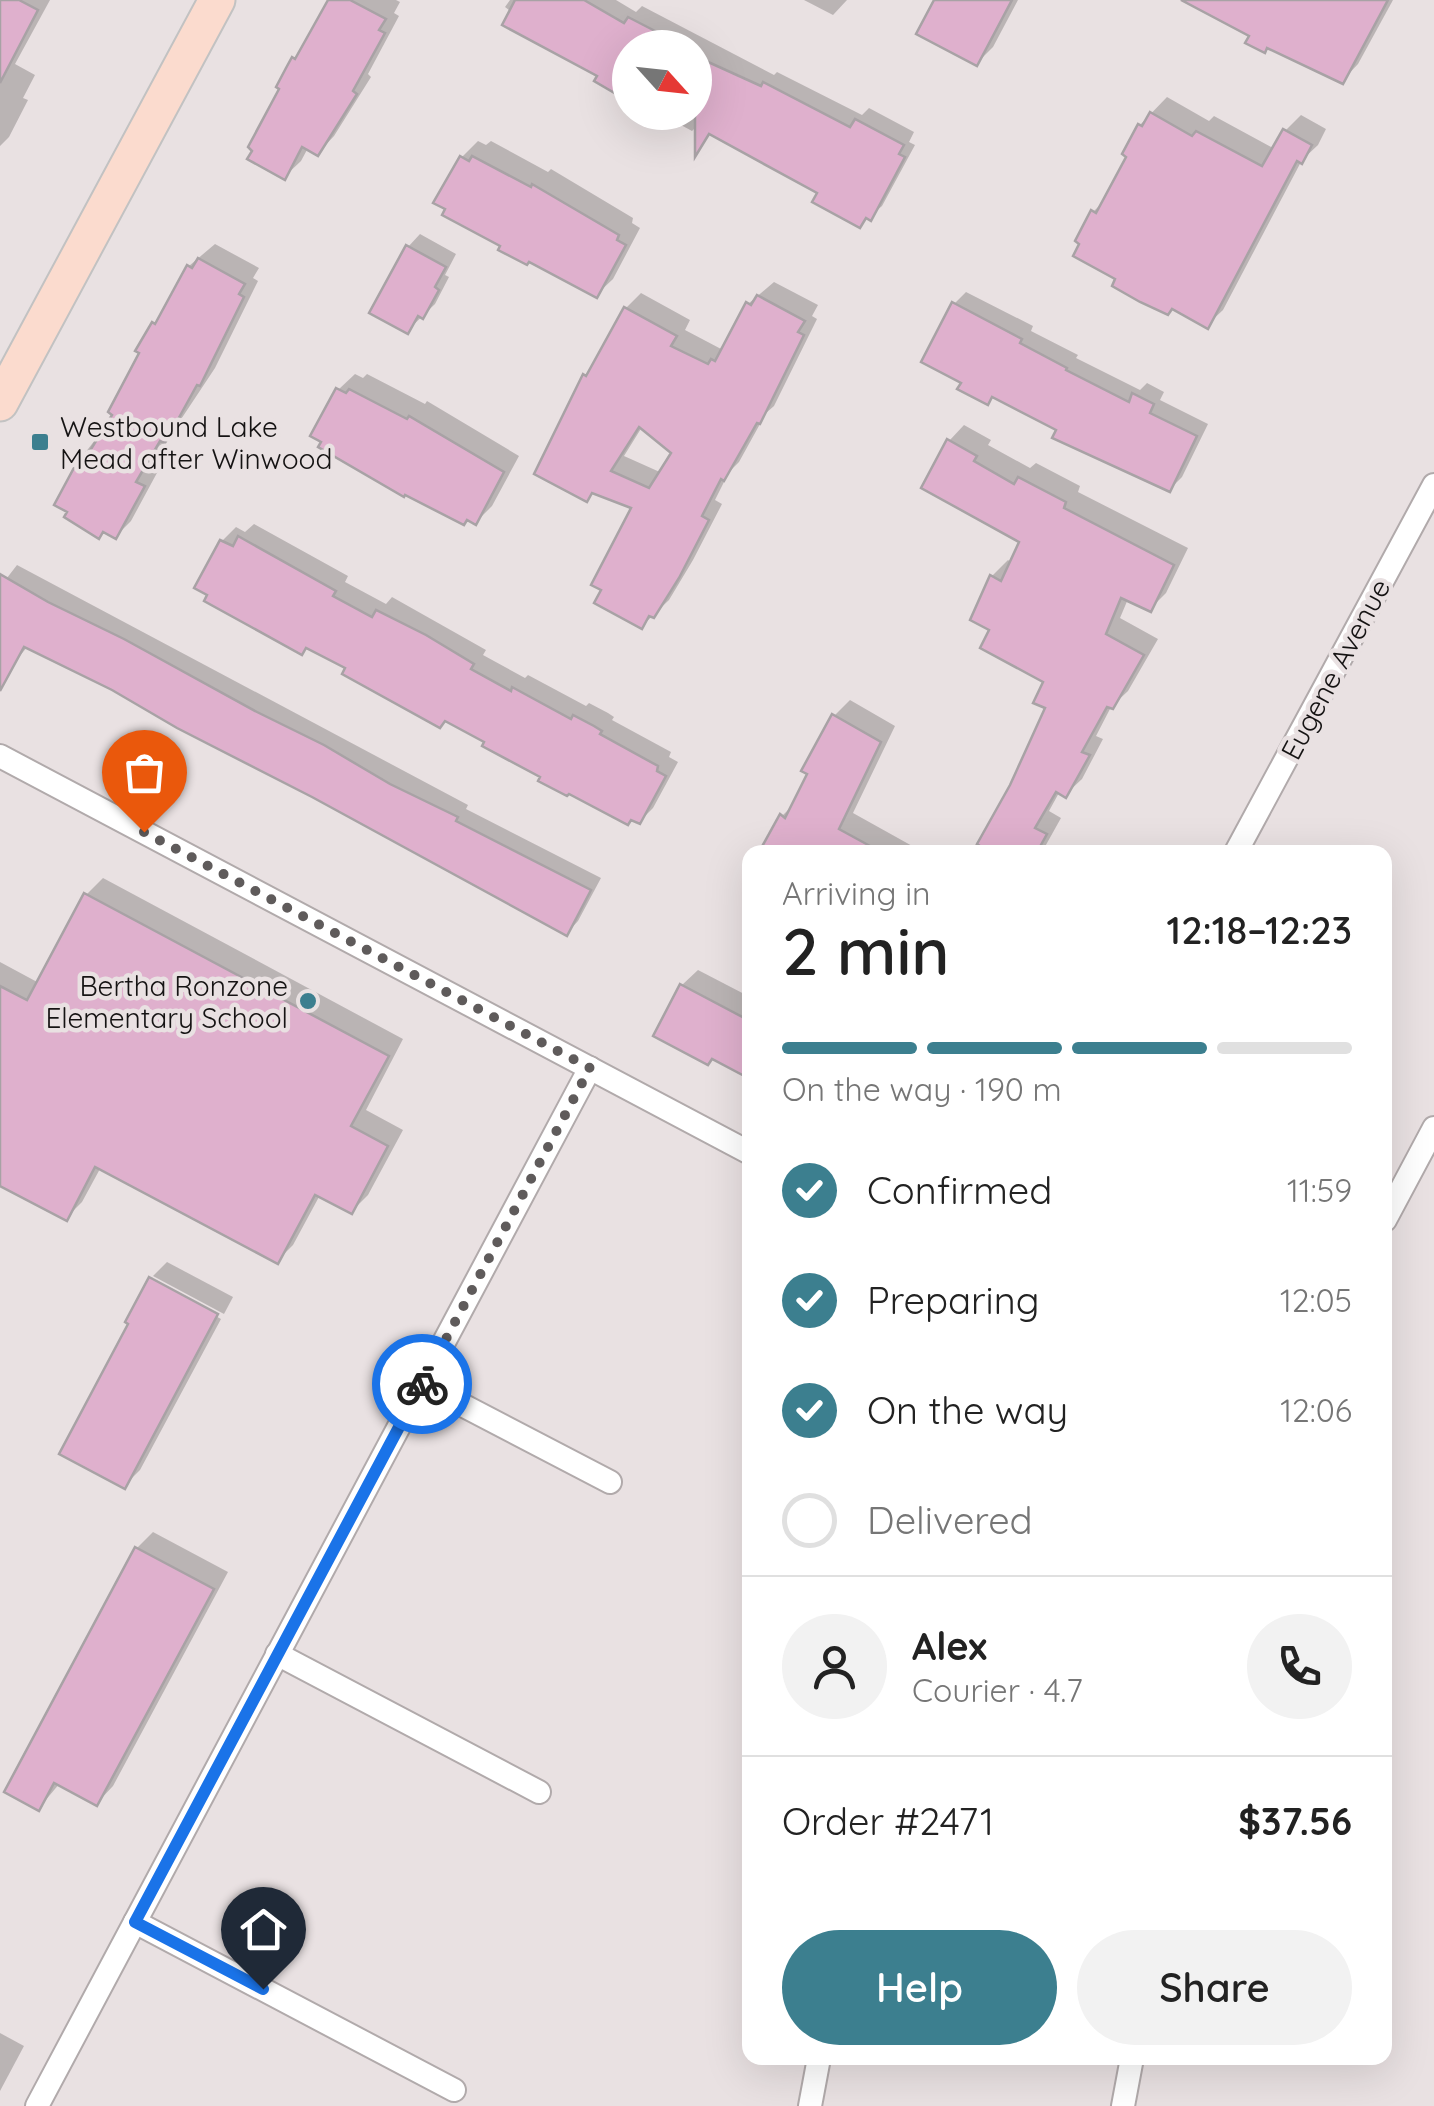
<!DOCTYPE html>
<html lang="en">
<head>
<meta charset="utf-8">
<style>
  body { margin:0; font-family:Quicksand,sans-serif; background:#f2f2f2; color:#222; height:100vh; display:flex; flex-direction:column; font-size:38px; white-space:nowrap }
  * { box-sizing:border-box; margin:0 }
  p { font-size:32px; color:#767676 }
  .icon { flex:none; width:55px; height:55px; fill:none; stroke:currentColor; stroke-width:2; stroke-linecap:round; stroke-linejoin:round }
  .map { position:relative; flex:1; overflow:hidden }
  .details { position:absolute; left:742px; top:845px; width:650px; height:1220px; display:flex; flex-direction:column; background:#fff; border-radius:20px; box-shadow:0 10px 40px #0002 }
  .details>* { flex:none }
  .needle { width:65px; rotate:117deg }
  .buttons { position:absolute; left:612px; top:30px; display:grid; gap:20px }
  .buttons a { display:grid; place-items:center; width:100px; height:100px; border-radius:50%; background:#fff; box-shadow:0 10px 40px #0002; font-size:50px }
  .pin { position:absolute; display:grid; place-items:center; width:85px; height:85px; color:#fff; margin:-102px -42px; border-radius:50% 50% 50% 0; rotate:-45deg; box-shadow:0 0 10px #0007 }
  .pin .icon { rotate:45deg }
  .courier { position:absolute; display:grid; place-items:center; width:100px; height:100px; margin:-50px; border:8px solid #1a73e8; border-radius:50%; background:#fff; color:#222; box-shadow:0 2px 12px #0007 }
  .overview em { font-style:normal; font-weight:600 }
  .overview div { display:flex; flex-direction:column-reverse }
  .overview { display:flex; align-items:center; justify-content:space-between; height:170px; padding:0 40px }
  h1 { font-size:65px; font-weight:600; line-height:75px }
  .bar { display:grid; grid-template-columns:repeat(4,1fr); gap:15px 10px; align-content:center; height:120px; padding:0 40px }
  .bar i { height:12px; border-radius:8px; background:#e0e0e0 }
  .bar .on { background:#3c7f8f }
  .bar p { grid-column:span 4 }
  .line { display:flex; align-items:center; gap:25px; padding:0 40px; border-top:2px solid #e0e0e0 }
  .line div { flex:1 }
  .round { display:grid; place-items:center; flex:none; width:105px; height:105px; border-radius:52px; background:#f2f2f2 }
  ol { padding:0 40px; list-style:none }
  li { display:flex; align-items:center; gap:30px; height:110px }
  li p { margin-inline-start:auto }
  li .icon { padding:10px; border-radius:50%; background:#3c7f8f; color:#fff; stroke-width:4 }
  li:last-child { color:#767676 }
  li i { width:55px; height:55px; border:5px solid #e0e0e0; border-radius:50% }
  .cta { display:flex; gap:20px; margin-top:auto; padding:20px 40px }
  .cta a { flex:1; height:115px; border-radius:60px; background:#3c7f8f; color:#fff; font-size:40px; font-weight:600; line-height:115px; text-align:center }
  .cta a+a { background:#f2f2f2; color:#222 }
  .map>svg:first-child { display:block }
  .shadow { fill:#0003; fill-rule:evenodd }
  .building { fill:#dfb0cd; stroke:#a8a2a5; stroke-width:2.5; fill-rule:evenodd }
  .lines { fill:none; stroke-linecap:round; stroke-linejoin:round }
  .minor-casing { stroke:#b1aaab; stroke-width:26 }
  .primary-casing { stroke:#c2c2c2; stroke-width:39 }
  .minor { stroke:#fff; stroke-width:22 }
  .primary { stroke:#fbdbce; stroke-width:35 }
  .done { stroke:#5f5b5b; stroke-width:10; stroke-dasharray:0 18 }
  .route { stroke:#1a73e8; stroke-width:12 }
  .poi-dot { fill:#3c7f8f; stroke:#e9e1e2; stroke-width:4 }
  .labels { text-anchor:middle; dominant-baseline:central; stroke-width:9; stroke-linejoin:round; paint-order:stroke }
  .poi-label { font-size:28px; fill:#151313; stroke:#e9e1e2; text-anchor:start }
  .street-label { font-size:28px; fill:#151313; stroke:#e9e1e2 }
</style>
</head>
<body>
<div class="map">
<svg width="1434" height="2106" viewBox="0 0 1434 2106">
  <rect width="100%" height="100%" fill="#e9e1e2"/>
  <g class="shadow">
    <path d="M0,0H50L15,64L35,75L23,98L28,100L9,137L0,146Z"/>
    <path d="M332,0H396L400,2L394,13L399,16L368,74L371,77L334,136L318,153L308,148L301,161L284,177L294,59L303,50Z"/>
    <path d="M510,0H616L636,12L642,6L774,75L777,72L862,115L869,108L914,132L909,142L915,145L882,206L860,225L820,192L697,126L692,131L657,112H695V48H630V98L505,7Z"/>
    <path d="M804,0H847L833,15Z"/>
    <path d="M937,0H1018L993,47L977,63Z"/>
    <path d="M1217,0H1393L1358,64L1342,81L1252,35Z"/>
    <path d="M1167,97L1209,121L1214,116L1275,149L1285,131L1301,115L1326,129L1318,145L1302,160L1223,310L1207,325L1119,277L1093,212L1107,198L1130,156L1140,125Z"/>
    <path d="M478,141L486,145L491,141L548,172L551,169L633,218L632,223L640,228L613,279L596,295L462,157Z"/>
    <path d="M420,234L456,254L445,275L449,277L435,304L407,331L408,247Z"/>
    <path d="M215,244L259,268L253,278L258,281L215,368L150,466L158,471L131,521L116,536L85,453L115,414L142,352L138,350L163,314L189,266Z"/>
    <path d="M774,282L818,305L812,316L817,319L774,406L766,413L739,462L729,472L715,500L722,504L693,560L669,600L642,626L635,506L594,491L586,499L585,376L595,366L626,308L641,293L690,320L685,330L723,350L748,304ZM642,427L675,452L662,473L624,456Z"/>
    <path d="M966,292L1033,326L1031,331L1078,355L1076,358L1140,390L1147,383L1164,392L1160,400L1208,424L1182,477L1170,489L994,395L988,402L964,382L954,304Z"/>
    <path d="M355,374L363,378L367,374L425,404L427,401L519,456L492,506L476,522L338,390Z"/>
    <path d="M964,425L991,440L988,445L1030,468L1036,463L1080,486L1078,492L1188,548L1166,593L1150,609L1128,599L1120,618L1158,639L1128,691L1111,707L1096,736L1103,739L1082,779L1066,794L1060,791L1049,811L1061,818L1042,852H971L1012,786L1048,706L1046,681L992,629L974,619L992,576L1008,560L1012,563L1022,541L949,441Z"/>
    <path d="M254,524L348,576L345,582L386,604L392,597L486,650L483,655L525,678L528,675L586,706L589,703L608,713L614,717L612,720L671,752L669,757L678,762L653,808L640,821L349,667L222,541L236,527L245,532Z"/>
    <path d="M17,565L468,805L466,809L601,878L578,921L567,933L113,688L28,646L13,664L0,657V587Z"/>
    <path d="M850,700L895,726L853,813L923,852H762L782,816L796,802L834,716Z"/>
    <path d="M103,878L403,1039L366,1110L403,1130L368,1195L352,1211L320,1195L293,1245L277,1261L101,1167L82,1202L66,1218L0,1129V962L39,983L86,895Z"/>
    <path d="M698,970L750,997V1076L713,1057L656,1035L682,985Z"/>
    <path d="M167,1262L233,1297L224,1314L153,1276Z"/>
    <path d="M153,1277V1282L221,1319L140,1470L124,1486L132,1323Z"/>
    <path d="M153,1532L228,1572L113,1786L97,1803L60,1783L39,1808L137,1548Z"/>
    <path d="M0,2033L24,2046L0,2091Z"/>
  </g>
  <g class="building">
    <path d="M0,0H19L38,10L0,83Z"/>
    <path d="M328,0H350L386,19L379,30L385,33L353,91L357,94L318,156L302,147L285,180L247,159L252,151L248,147L279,89L276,87L286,68L292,57L295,59Z"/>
    <path d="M515,0H584L624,23L628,17L688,48H630V102L594,81L597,76L502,25Z"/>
    <path d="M934,0H1012L977,66L916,34Z"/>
    <path d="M1181,0H1388L1343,84L1267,48L1265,53L1245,43L1249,36Z"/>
    <path d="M695,56L761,86L763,82L850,127L855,119L904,145L899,154L905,157L871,221L866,218L860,228L812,202L817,193L709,134L695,157Z"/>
    <path d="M1150,112L1192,136L1196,131L1262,166L1283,129L1312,145L1302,164L1297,161L1208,329L1172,309L1168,315L1140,302L1112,286L1115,279L1073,256L1079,244L1075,241L1091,210L1096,213L1126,157L1122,154L1138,124L1142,126Z"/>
    <path d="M460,156L469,161L472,156L531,187L532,184L619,235L617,240L626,245L597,298L529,262L527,265L498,250L500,246L442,215L445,209L433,203Z"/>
    <path d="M406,245L446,267L435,287L439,290L423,319L418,316L408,334L369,313Z"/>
    <path d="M198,258L245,284L239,294L244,297L200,386L197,385L165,443L160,441L136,482L145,486L116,539L103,532L99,539L64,517L67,512L54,505L83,451L88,454L112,415L108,412L139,353L135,351L152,322L155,324L187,265L192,268Z"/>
    <path d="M757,295L805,321L798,332L804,335L760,424L757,423L724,481L721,479L702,516L709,520L679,578L654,618L649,616L642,629L594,603L601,590L591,585L631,508L592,493L587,502L534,474L583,374L586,376L624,307L677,336L671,346L708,364L711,359L715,361L746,302L751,305ZM639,427L671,453L649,488L611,471Z"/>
    <path d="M952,302L1022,339L1020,343L1067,368L1066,370L1129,402L1132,393L1154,404L1150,413L1197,436L1170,492L1052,438L1056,430L992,397L988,405L957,389L961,383L921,362Z"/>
    <path d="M336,388L346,393L349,389L407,419L409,416L504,472L476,525L467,520L464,525L405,495L404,497L318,447L321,442L310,436Z"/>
    <path d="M947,439L977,456L974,461L1014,484L1018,477L1066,502L1064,508L1174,565L1151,612L1121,598L1106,634L1144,655L1113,709L1107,707L1082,752L1090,755L1066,798L1056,792L1035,828L1047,834L1037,852H976L980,846L977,844L1010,785L1045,708L1033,703L1043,682L980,648L989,630L970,620L990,575L1001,581L1019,542L921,488Z"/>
    <path d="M238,536L336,591L333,596L372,617L376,610L426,635L474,664L471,669L511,691L512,687L571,719L573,715L594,726L602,731L600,734L658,766L657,771L666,776L640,824L631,820L628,825L569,794L567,796L538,781L540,777L482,746L484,742L445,721L440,728L342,674L345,668L306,648L302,655L204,601L207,595L194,588L220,540L233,546Z"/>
    <path d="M0,574L48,602L124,639L257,712L324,745L390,784L458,817L456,821L591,890L567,936L312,797L177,728L112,690L24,647L0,691Z"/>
    <path d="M832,714L881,742L839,829L881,852H759L780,814L785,818L807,774L801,771Z"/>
    <path d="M84,893L389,1056L351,1126L388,1146L352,1214L315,1195L278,1264L95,1167L67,1221L0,1186V986L27,1000Z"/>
    <path d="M680,984L750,1021V1079L712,1059L708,1065L653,1036Z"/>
    <path d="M149,1277L218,1314L125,1489L59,1454L128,1324L125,1322Z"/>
    <path d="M135,1547L214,1589L97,1806L54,1783L39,1811L4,1792Z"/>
  </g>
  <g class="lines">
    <g class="minor-casing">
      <g id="minor">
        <path d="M0,756L750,1153"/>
        <path d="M1236,852L1434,485"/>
        <path d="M1385,1220L1434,1128"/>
        <path d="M422,1384L610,1482"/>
        <path d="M277,1654L539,1792"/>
        <path d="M135,1922L454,2090"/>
        <path d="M37,2106L590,1068"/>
        <path d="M810,2106L819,2058"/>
        <path d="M1123,2106L1132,2058"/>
      </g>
    </g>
    <g class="primary-casing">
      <path id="primary" d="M0,403L217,0"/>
    </g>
    <use href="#minor" class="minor"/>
    <use href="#primary" class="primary"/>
  </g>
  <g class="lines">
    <path class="done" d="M144,832L590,1068L422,1384"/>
    <path class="route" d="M263,1989L135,1922L422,1384"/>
  </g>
  <g class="poi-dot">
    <rect x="30" y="432" width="20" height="20" rx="5"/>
    <circle cx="308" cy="1001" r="10"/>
  </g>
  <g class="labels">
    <g class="poi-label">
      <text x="60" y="426">Westbound Lake<tspan x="60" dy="32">Mead after Winwood</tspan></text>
      <text x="288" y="985" text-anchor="end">Bertha Ronzone<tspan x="288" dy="32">Elementary School</tspan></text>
    </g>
    <g class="street-label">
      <text transform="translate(1335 669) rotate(-62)">Eugene Avenue</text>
    </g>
  </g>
</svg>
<div class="buttons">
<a><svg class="needle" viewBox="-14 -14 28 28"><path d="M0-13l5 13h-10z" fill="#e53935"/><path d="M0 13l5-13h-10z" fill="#767676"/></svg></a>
</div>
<div class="pin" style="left:144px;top:832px;background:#ea580c"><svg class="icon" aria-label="bag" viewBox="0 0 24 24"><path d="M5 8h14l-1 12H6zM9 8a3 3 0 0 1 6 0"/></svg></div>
<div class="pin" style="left:263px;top:1989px;background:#1f2937"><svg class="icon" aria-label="home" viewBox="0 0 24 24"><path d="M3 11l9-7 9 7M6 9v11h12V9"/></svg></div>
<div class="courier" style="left:422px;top:1384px"><svg class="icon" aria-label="bike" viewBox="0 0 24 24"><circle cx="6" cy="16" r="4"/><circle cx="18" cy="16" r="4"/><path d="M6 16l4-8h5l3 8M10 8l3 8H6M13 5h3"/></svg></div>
<section class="details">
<div class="overview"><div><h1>2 min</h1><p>Arriving in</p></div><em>12:18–12:23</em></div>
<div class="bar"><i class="on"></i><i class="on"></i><i class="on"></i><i></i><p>On the way · 190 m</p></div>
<ol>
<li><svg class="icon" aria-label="check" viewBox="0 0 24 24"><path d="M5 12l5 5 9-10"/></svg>Confirmed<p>11:59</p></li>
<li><svg class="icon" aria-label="check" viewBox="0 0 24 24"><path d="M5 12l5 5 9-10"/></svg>Preparing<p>12:05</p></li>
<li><svg class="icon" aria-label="check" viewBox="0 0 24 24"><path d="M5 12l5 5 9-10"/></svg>On the way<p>12:06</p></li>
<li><i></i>Delivered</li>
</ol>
<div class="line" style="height:180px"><a class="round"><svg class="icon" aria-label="person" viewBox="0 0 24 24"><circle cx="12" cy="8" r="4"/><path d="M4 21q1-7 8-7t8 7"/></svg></a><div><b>Alex</b><p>Courier · 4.7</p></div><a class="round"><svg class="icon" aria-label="phone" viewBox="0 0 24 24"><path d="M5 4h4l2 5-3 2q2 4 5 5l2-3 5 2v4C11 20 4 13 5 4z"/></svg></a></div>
<div class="line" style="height:130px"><div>Order #2471</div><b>$37.56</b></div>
<div class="cta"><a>Help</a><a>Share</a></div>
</section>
</div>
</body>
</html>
